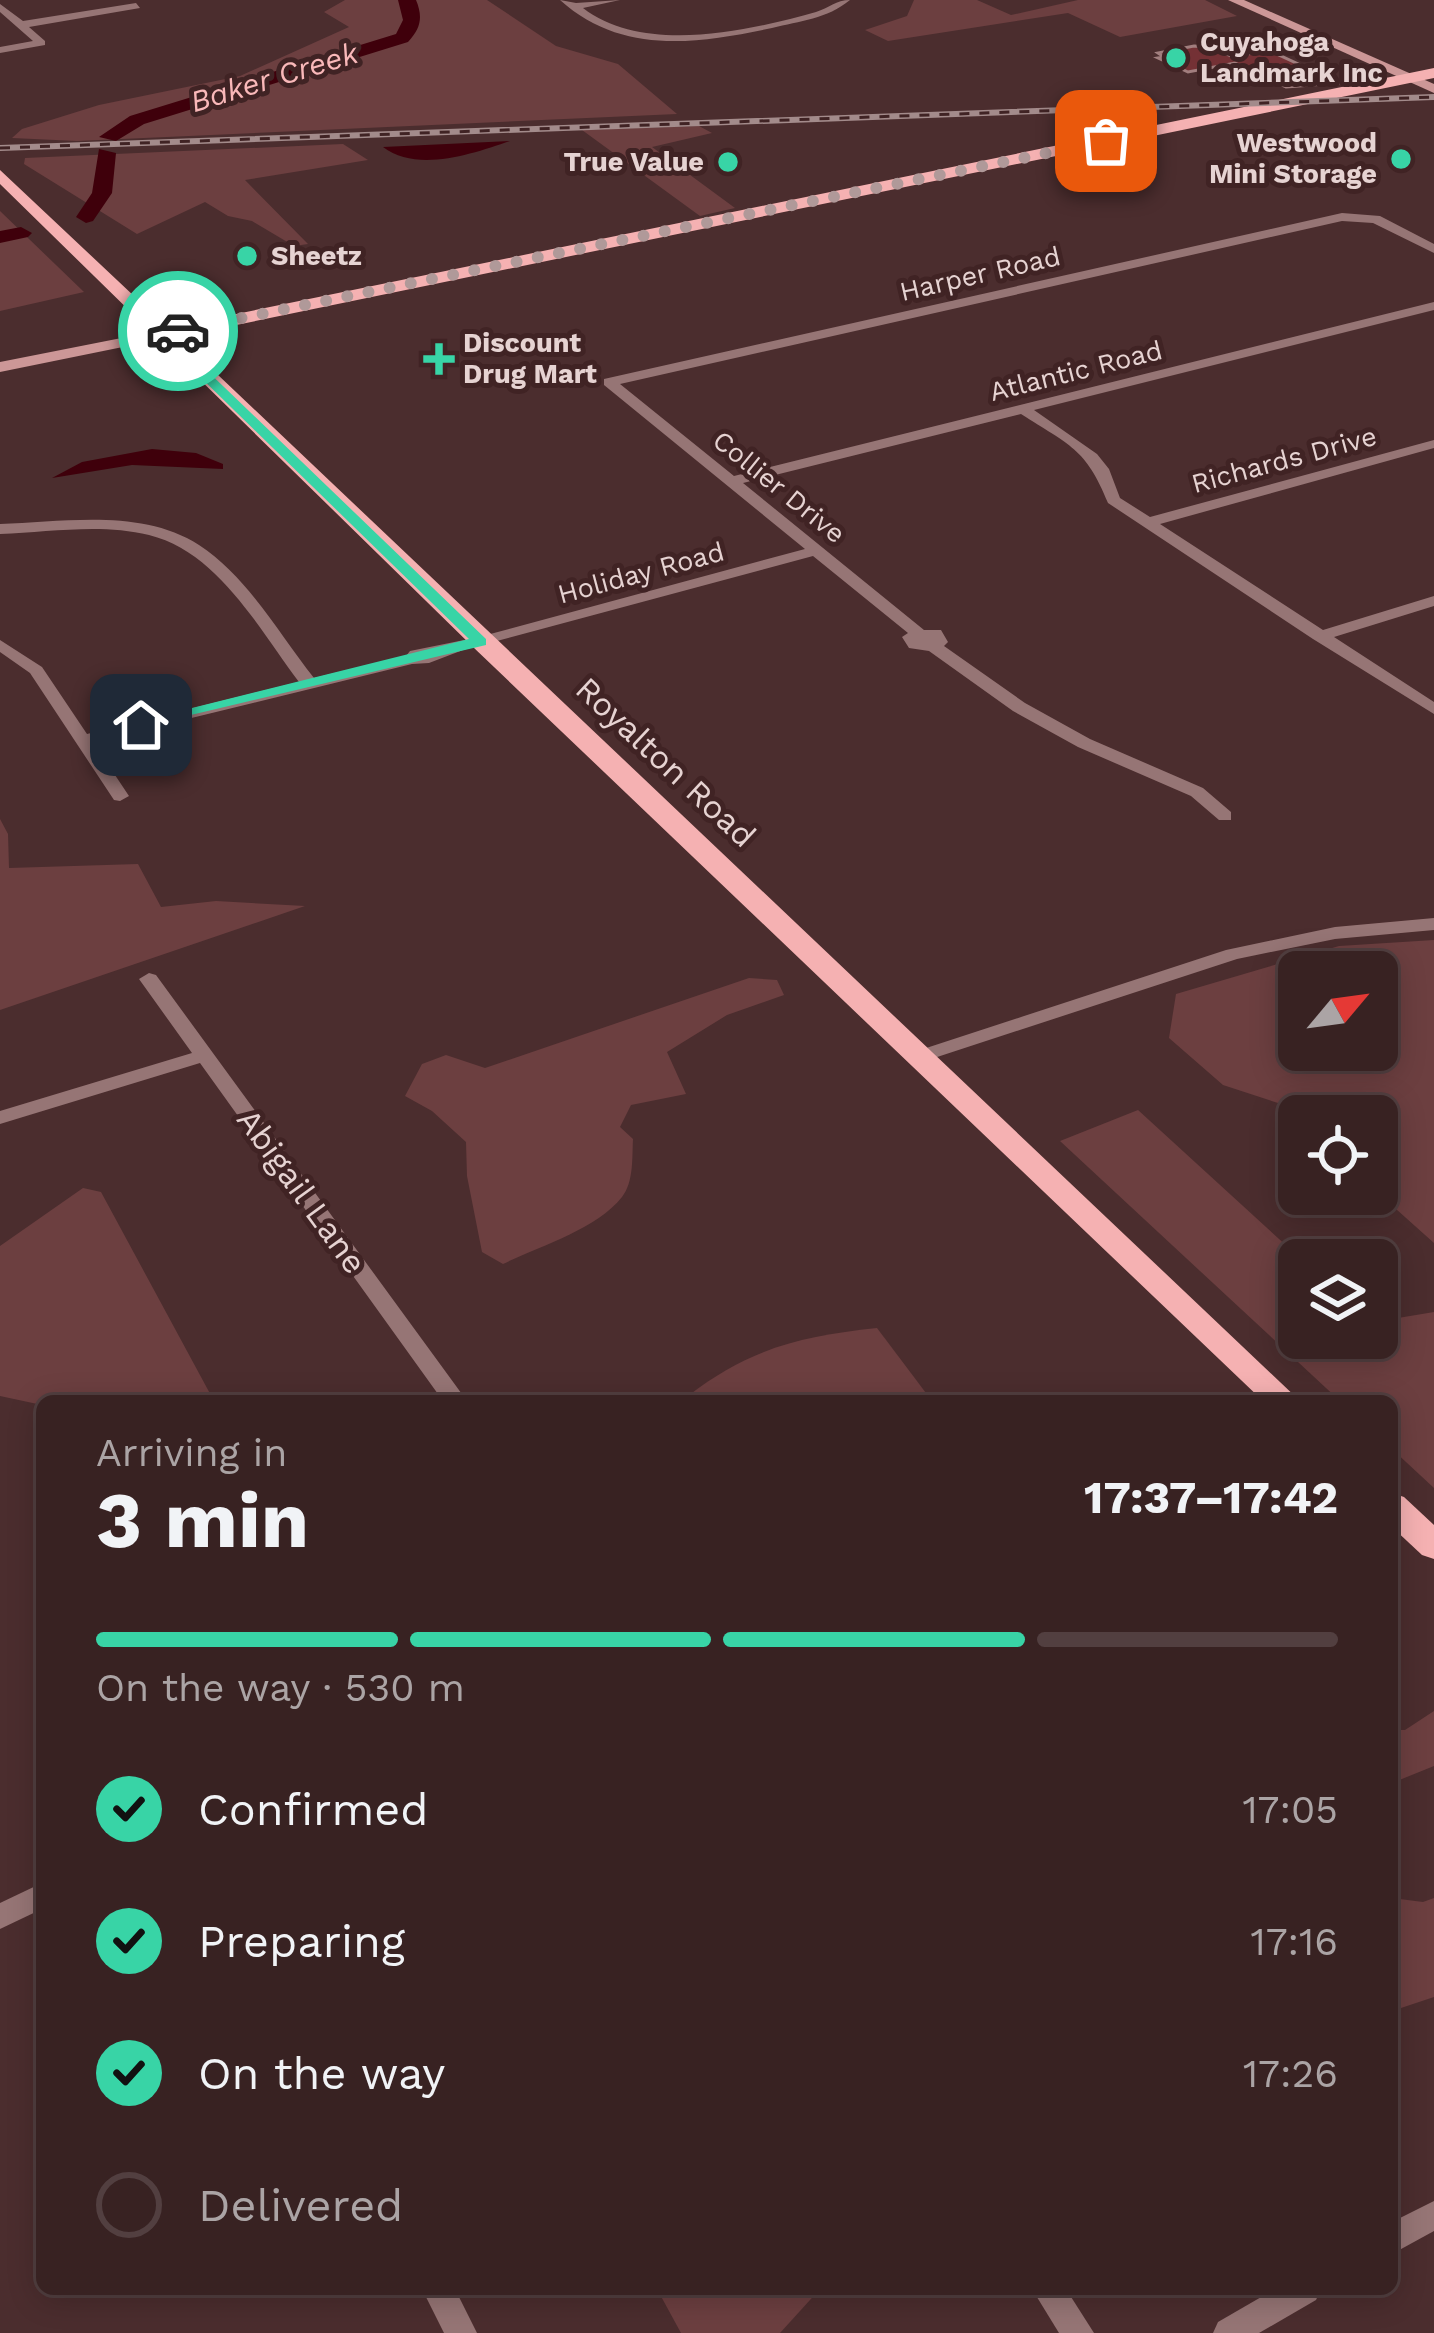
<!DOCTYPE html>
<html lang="en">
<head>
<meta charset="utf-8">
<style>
  body { margin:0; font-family:"Work Sans",sans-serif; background:#3f2a2a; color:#f1f3f6; height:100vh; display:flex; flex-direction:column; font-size:45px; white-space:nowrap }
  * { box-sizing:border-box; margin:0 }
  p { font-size:39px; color:#aba4a5 }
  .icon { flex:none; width:66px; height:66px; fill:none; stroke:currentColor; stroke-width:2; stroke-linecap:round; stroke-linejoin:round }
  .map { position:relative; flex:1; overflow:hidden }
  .sheet { position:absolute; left:36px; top:1395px; width:1362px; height:900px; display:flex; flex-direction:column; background:#382222; border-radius:18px; box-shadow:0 6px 30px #0003,0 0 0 3px #523f40 }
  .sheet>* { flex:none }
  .needle { width:78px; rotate:61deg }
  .controls { position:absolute; left:1278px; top:951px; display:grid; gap:24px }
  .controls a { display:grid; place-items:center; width:120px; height:120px; border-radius:18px; background:#382222; box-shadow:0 6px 30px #0003,0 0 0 3px #523f40; font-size:60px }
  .pin { position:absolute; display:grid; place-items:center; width:102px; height:102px; color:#fff; margin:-51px; border-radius:24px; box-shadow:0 6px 18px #0006 }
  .courier { position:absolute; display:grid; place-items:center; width:120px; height:120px; margin:-60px; border:9px solid #38d4a6; border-radius:50%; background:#fff; color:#222; box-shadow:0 3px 15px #0007 }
  .summary em { font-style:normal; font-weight:700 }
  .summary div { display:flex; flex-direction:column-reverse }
  .summary { display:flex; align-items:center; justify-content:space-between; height:204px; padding:0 60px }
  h1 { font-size:78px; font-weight:700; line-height:90px }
  .bar { display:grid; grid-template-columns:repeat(4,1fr); gap:18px 12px; align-content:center; height:144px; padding:0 60px }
  .bar i { height:15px; border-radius:9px; background:#523f40 }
  .bar .on { background:#38d4a6 }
  .bar p { grid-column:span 4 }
  ol { padding:0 60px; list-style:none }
  li { display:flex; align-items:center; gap:36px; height:132px }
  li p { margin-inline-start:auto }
  li .icon { padding:12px; border-radius:50%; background:#38d4a6; color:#111; stroke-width:4 }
  li:last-child { color:#aba4a5 }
  li i { width:66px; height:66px; border:6px solid #523f40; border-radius:50% }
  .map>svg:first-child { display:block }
  .green { fill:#6c3f40; fill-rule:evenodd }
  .water { fill:#3f000b }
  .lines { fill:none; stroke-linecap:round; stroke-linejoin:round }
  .river { fill:#3f000b; fill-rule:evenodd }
  .building { fill:#743135; stroke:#a17e7e; stroke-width:3 }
  .street { fill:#967575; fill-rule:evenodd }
  .secondary { fill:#cc9797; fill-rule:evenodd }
  .primary { fill:#f5b1b2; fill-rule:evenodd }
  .rail-casing { stroke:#a38b8b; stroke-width:6 }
  .rail { stroke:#402324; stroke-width:3; stroke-dasharray:10; stroke-linecap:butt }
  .route { fill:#38d4a6 }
  .done { stroke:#b09999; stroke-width:12; stroke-dasharray:0 21.6 }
  .poi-dot { fill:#38d4a6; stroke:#402324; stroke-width:4.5 }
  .labels { text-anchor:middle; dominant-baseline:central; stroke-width:10; stroke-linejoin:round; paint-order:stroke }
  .far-poi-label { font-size:27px; font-weight:bold; fill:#e6d3d2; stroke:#402324; text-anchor:start }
  .far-street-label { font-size:27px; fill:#e6d3d2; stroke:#402324 }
  .far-water-label { font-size:30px; font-style:italic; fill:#f9b8b9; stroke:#402324 }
  .street-label { font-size:33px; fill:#e6d3d2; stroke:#402324 }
</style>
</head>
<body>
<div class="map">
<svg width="1434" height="2333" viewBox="0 0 1434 2333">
  <rect width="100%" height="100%" fill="#4b2d2e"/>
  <g class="green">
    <path d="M345,0H487L556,46L618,64L677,114L77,141L12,138L22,129L99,105L240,76L349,27L324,12Z"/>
    <path d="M914,0H977L1011,15L1078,0H1205L1237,16L1120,37L1068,13L888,41L865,30L907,16Z"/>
    <path d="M699,126L712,133L652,147L735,208L700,216L582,130Z"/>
    <path d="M343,144L368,160L245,180L308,244L294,246L252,221L228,216L205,202L137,234L24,164L25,158Z"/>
    <path d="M0,211L84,292L0,311Z"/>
    <path d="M0,819L8,834L9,868L138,864L161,907L216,901L305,906L0,1010Z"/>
    <path d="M1434,940V1243L1377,1192V1116H1299V1122L1278,1103L1223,1085L1169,1038L1176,994L1339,946ZM1299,972H1377V1050H1299Z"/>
    <path d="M749,978L777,980L784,995L727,1015L667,1052L686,1094L631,1105L620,1127L633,1139C632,1157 634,1182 622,1197C596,1230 539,1246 503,1264L482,1252L467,1176L466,1142L432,1111L405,1096L422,1064L446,1055L485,1068Z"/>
    <path d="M1138,1110L1302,1260L1299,1338H1377V1307L1398,1318L1434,1312V1488L1392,1449V1401H1340L1060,1141Z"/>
    <path d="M83,1188L101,1192L214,1401H42V1405L0,1396V1246Z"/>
    <path d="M877,1328L932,1401H690L688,1396C748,1349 801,1336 877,1328Z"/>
    <path d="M1434,1711V1766L1392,1783V1730H1405Z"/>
    <path d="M1392,1898L1423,1902L1434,1898V1997L1392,2011Z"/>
    <path d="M657,2289H820L780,2333H681Z"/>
  </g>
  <g class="water">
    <path d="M510,141C472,154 417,173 383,147Z"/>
    <path d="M152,449L196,453L223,464V469L132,465L52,478L82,462Z"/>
  </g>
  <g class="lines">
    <g class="river">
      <path d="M398,0H416C423,17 421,28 408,42L144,124L116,141L99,137L130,116L396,34L403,20Z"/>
      <path d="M99,149L116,153L112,193L93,221L86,223L76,217L92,193Z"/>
      <path d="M21,227L32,233L28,237L0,243V231Z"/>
    </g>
  </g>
  <path class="building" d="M1194,46L1211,47L1233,57L1268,50L1339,83L1286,87L1235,63L1188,72L1158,58L1164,57L1158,53Z"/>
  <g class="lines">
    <g class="street">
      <path d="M560,0L576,3L620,0L583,8C644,55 748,31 816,12C829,8 836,0 850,0C827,19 800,21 772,28C696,44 621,55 560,0Z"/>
      <path d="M136,3L140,8L29,27L45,41V45L0,53V47L33,41L0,12V4L23,21Z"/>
      <path d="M1342,213L1380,216L1434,244V253L1373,223L1342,221L620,384L734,476L1434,302V310L1034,410L1097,454L1109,469L1120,498L1150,517L1434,440V448L1160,524L1323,630L1434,596V606L1334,637L1434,702V714L1313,639L1108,503C1086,448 1069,445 1021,414L743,483L924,630H941L948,642L944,646L1025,703L1090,739L1203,788L1231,812V820H1219L1191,796L1078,747L1013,711L929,651L909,648L902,637L908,633L813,556L463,650L429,663L412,664L93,742L129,796L120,801L114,800L30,673L0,652V640L42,667L87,734L299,682C259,629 218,552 149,535C101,523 49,532 0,534V524C64,522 142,508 199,545C247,576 279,634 314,678L406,656L410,651L479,637L805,549L604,385V379Z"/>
      <path d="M1434,918V930L1335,939L1237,959L928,1060H914L911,1056L914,1052L1226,950L1335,927Z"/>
      <path d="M149,973L156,975L467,1401H443L200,1063L0,1124V1111L192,1053L139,979Z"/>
      <path d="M42,1883V1909L0,1929V1903Z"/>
      <path d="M1434,2201V2231L1392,2254V2222Z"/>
      <path d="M422,2289H455L477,2333H444Z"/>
      <path d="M1032,2289H1066L1094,2333H1059Z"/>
      <path d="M1275,2289H1321L1316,2300L1259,2333H1213L1218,2322Z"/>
    </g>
    <g class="secondary">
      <path d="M1228,0H1244L1434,84V93Z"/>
      <path d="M162,330L167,332V338L0,372V362Z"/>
    </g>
    <g class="primary">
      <path d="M1434,68V78L178,337L1300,1401H1263L473,647L0,184V170L168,328Z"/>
      <path d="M1392,1493L1404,1497L1434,1525V1559L1422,1555L1392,1527Z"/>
    </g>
    <g class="rail-casing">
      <path id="rail" d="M0,148L1434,97"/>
    </g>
    <use href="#rail" class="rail"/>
  </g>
  <path class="route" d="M182,329V334L171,336L486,639V645L136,728V722L469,639L156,334Z"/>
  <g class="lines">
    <path class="done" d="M178,331L1106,141"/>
  </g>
  <g class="poi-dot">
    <circle cx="1176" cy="58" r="12"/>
    <circle cx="1401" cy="159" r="12"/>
    <circle cx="728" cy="162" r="12"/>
    <circle cx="247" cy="256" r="12"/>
    <path d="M433 341h12v12h12v12h-12v12h-12v-12h-12v-12h12z"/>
  </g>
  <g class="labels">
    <g class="far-poi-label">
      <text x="1200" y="42">Cuyahoga<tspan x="1200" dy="31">Landmark Inc</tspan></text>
      <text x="1377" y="143" text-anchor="end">Westwood<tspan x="1377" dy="31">Mini Storage</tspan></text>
      <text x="704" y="162" text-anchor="end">True Value</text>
      <text x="271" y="256">Sheetz</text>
      <text x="463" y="343">Discount<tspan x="463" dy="31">Drug Mart</tspan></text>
    </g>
    <g class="far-street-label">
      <text transform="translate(980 274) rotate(-13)">Harper Road</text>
      <text transform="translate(1076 371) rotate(-14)">Atlantic Road</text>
      <text transform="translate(1284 460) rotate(-15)">Richards Drive</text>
      <text transform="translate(779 487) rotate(39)">Collier Drive</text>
      <text transform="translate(641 573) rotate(-15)">Holiday Road</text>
    </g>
    <g class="far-water-label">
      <text transform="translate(274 77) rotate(-17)">Baker Creek</text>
    </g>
    <g class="street-label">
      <text transform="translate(666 762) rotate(43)">Royalton Road</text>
      <text transform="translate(302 1191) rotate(54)">Abigail Lane</text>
    </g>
  </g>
</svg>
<div class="controls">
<a><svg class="needle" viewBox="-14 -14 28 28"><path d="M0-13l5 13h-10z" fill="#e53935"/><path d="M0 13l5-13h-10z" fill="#aba4a5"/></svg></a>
<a><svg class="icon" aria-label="locate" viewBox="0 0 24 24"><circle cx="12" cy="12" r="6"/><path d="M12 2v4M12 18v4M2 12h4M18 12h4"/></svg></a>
<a><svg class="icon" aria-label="layers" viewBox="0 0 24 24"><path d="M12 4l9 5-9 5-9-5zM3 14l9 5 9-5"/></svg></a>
</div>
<div class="pin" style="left:1106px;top:141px;background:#ea580c"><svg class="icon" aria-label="bag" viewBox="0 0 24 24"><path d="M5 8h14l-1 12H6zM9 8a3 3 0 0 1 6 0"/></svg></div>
<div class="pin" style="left:141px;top:725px;background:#1f2937"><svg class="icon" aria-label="home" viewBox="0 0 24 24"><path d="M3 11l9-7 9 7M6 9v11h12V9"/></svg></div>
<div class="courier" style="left:178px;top:331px"><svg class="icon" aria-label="car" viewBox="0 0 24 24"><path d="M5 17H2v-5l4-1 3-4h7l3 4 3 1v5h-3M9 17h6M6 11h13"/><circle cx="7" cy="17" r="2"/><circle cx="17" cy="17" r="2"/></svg></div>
<section class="sheet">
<div class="summary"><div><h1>3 min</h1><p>Arriving in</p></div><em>17:37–17:42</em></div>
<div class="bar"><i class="on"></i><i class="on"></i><i class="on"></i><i></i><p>On the way · 530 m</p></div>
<ol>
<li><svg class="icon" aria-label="check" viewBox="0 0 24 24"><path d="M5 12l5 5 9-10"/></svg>Confirmed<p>17:05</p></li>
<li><svg class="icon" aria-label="check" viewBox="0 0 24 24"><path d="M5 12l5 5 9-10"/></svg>Preparing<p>17:16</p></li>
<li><svg class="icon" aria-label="check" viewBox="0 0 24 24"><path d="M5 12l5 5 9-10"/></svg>On the way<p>17:26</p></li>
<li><i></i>Delivered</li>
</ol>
</section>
</div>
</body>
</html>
